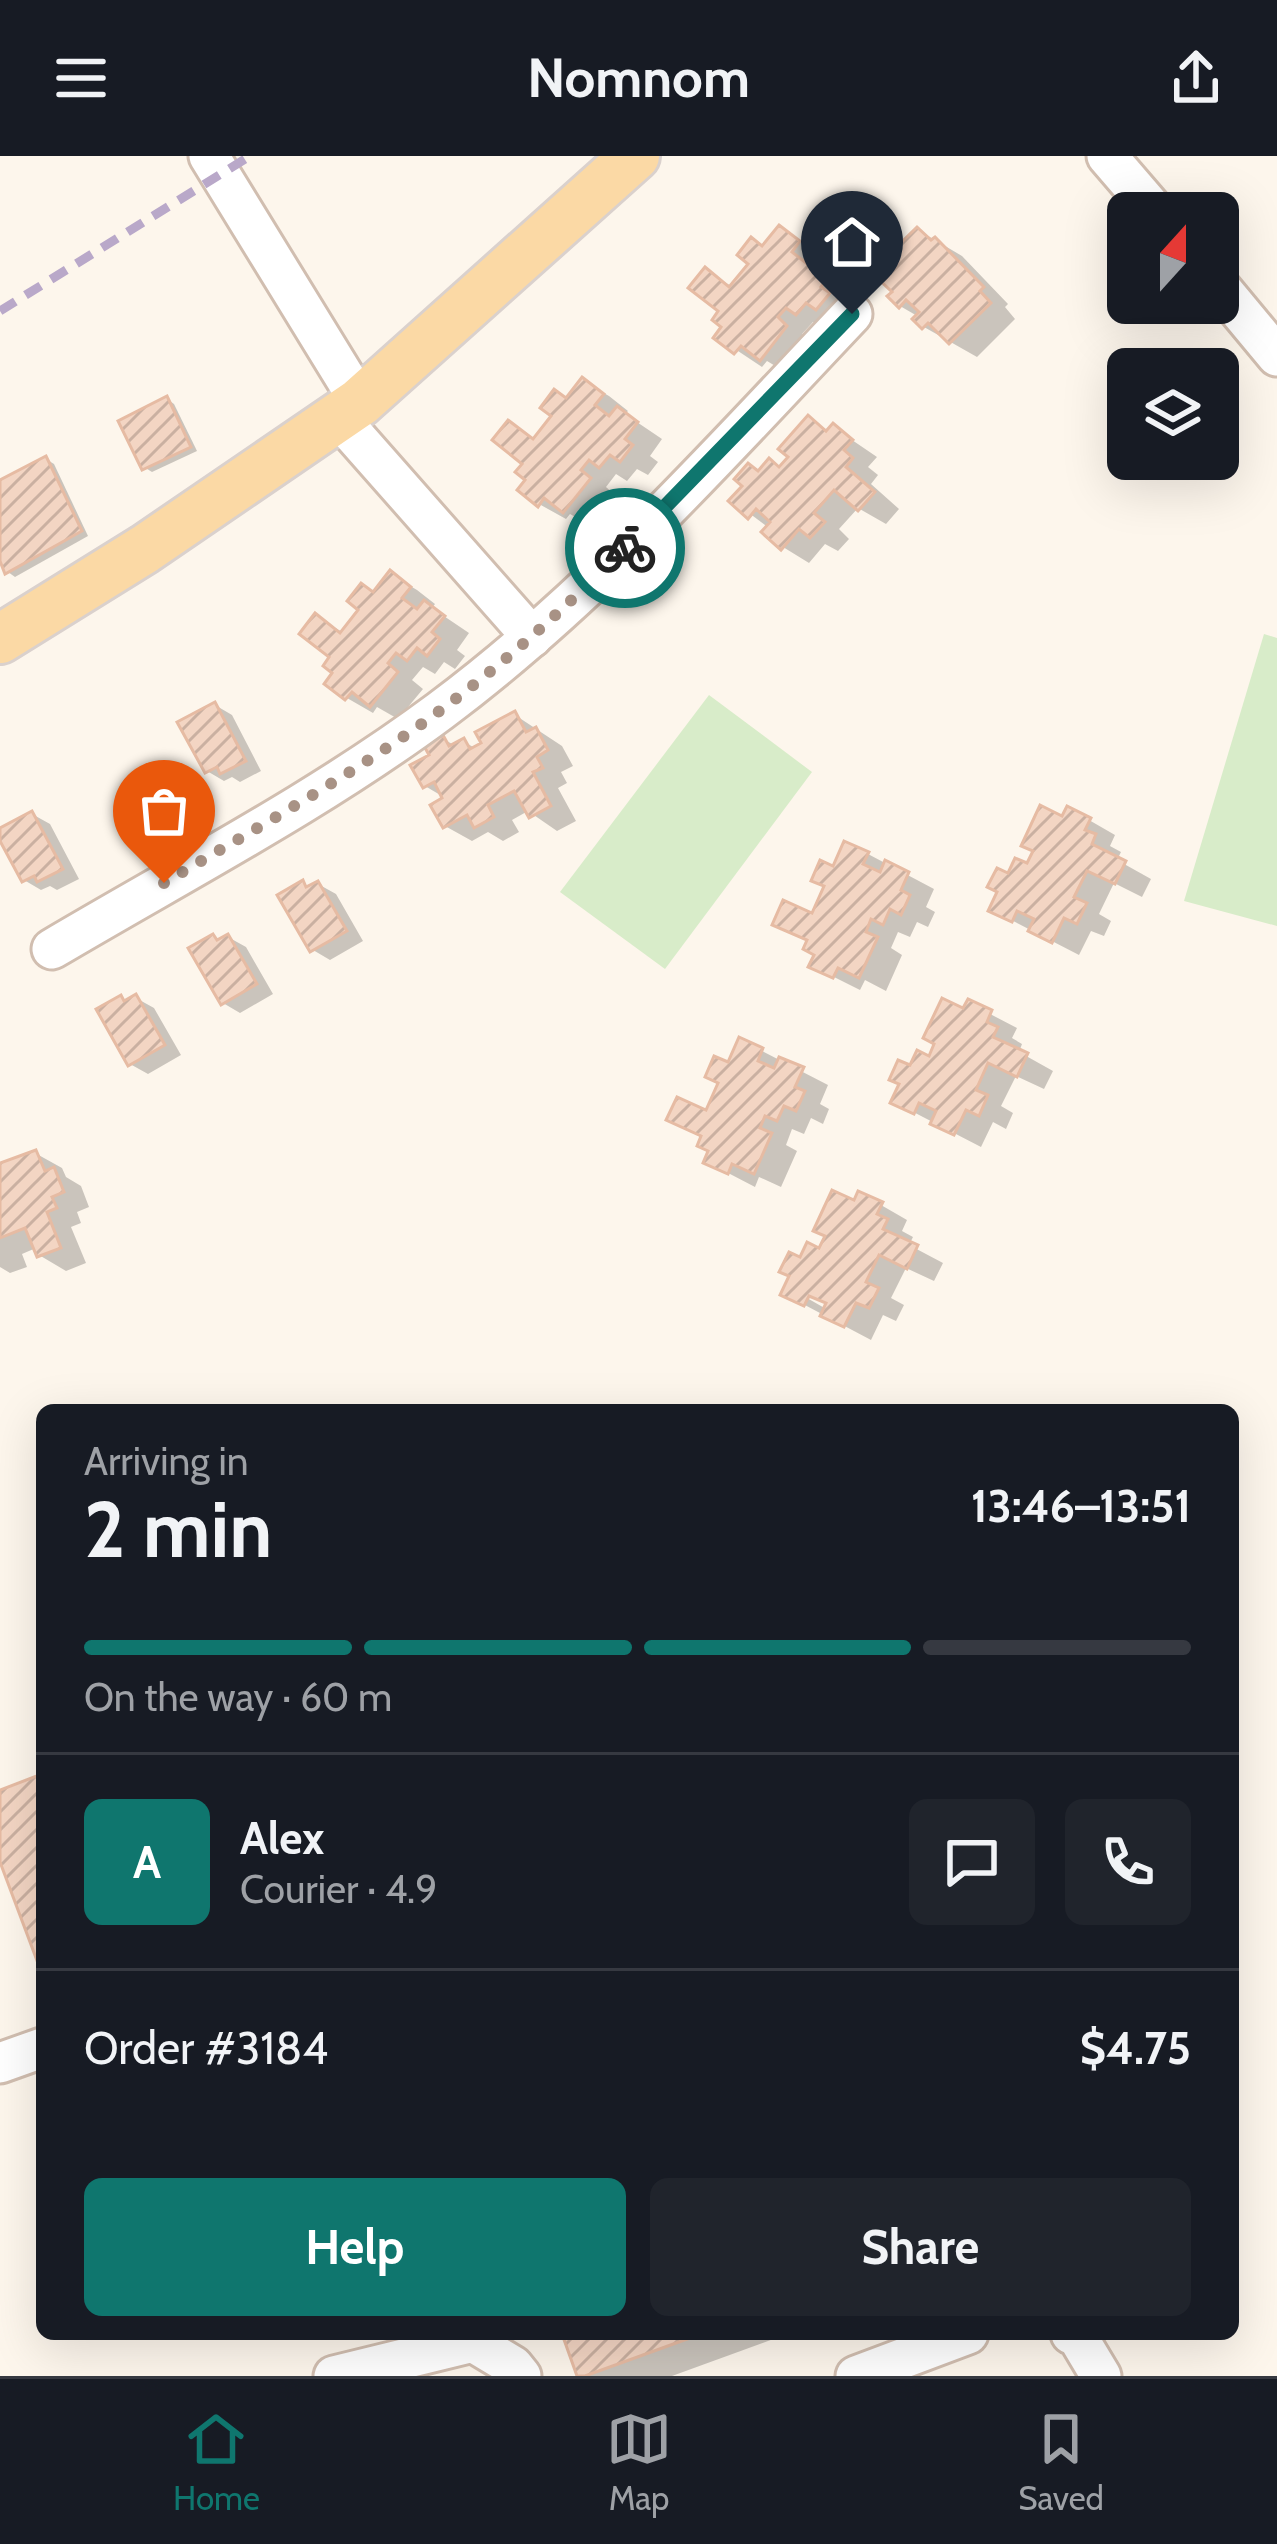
<!DOCTYPE html>
<html lang="en">
<head>
<meta charset="utf-8">
<style>
  body { margin:0; font-family:Cabin,sans-serif; background:#20242c; color:#f1f3f6; height:100vh; display:flex; flex-direction:column; font-size:45px; white-space:nowrap }
  * { box-sizing:border-box; margin:0 }
  p { font-size:39px; color:#9ea1a6 }
  .icon { flex:none; width:66px; height:66px; fill:none; stroke:currentColor; stroke-width:2; stroke-linecap:round; stroke-linejoin:round }
  .map { position:relative; flex:1; overflow:hidden }
  .side { position:absolute; left:36px; top:1248px; width:1203px; height:936px; display:flex; flex-direction:column; background:#171b24; border-radius:18px; box-shadow:0 12px 48px #0002 }
  .side>* { flex:none }
  .needle { width:78px; rotate:21deg }
  .buttons { position:absolute; left:1107px; top:36px; display:grid; gap:24px }
  .buttons a { display:grid; place-items:center; width:132px; height:132px; border-radius:18px; background:#171b24; box-shadow:0 12px 48px #0002; font-size:60px }
  .pin { position:absolute; display:grid; place-items:center; width:102px; height:102px; color:#fff; margin:-123px -51px; border-radius:50% 50% 50% 0; rotate:-45deg; box-shadow:0 0 12px #0007 }
  .pin .icon { rotate:45deg }
  .courier { position:absolute; display:grid; place-items:center; width:120px; height:120px; margin:-60px; border:9px solid #0f766e; border-radius:50%; background:#fff; color:#222; box-shadow:0 3px 15px #0007 }
  .summary em { font-style:normal; font-weight:700 }
  .summary div { display:flex; flex-direction:column-reverse }
  .summary { display:flex; align-items:center; justify-content:space-between; height:204px; padding:0 48px }
  h1 { font-size:78px; font-weight:700; line-height:90px }
  .bar { display:grid; grid-template-columns:repeat(4,1fr); gap:18px 12px; align-content:center; height:144px; padding:0 48px }
  .bar i { height:15px; border-radius:9px; background:#363941 }
  .bar .current { background:#0f766e }
  .bar p { grid-column:span 4 }
  .line { display:flex; align-items:center; gap:30px; padding:0 48px; border-top:3px solid #363941 }
  .line div { flex:1 }
  .round { display:grid; place-items:center; flex:none; width:126px; height:126px; border-radius:18px; background:#20242c }
  .button { display:flex; gap:24px; margin-top:auto; padding:24px 48px }
  .button a { flex:1; height:138px; border-radius:18px; background:#0f766e; color:#fff; font-size:48px; font-weight:700; line-height:138px; text-align:center }
  .button a+a { background:#20242c; color:#f1f3f6 }
  header { display:flex; justify-content:space-between; align-items:center; height:156px; padding:0 48px; background:#171b24; font-size:54px; font-weight:700 }
  .menu { display:flex; justify-content:space-around; align-items:center; height:168px; border-top:3px solid #363941; background:#171b24; font-size:33px; color:#9ea1a6 }
  .menu a { display:grid; justify-items:center; gap:6px }
  .menu .current { color:#0f766e }
  .map>svg:first-child { display:block }
  .garden { fill:#d8ecc9 }
  .shadow { fill:#0003; fill-rule:evenodd }
  .building { fill:url(#building-hatch); stroke:#e6bba3; stroke-width:3 }
  .lines { fill:none; stroke-linecap:round; stroke-linejoin:round }
  .minor-casing { stroke:#d1beb0; stroke-width:45 }
  .major-casing { stroke:#dad1cd; stroke-width:54 }
  .minor { stroke:#fff; stroke-width:39 }
  .major { stroke:#fbd9a5; stroke-width:48 }
  .rail { stroke:#b9a8c9; stroke-width:9; stroke-dasharray:18 12; stroke-linecap:butt }
  .done { stroke:#a89285; stroke-width:12; stroke-dasharray:0 21.6 }
  .route { stroke:#0f766e; stroke-width:15 }
</style>
</head>
<body>
<header><svg class="icon" aria-label="menu" viewBox="0 0 24 24"><path d="M4 6h16M4 12h16M4 18h16"/></svg>Nomnom<svg class="icon" aria-label="share" viewBox="0 0 24 24"><path d="M12 15V3M7 8l5-5 5 5M5 13v7h14v-7"/></svg></header>
<div class="map">
<svg width="1277" height="2220" viewBox="0 0 1277 2220">
  <defs>
    <pattern id="building-hatch" width="6" height="6" patternUnits="userSpaceOnUse" patternTransform="scale(3)"><rect width="6" height="6" fill="#f3d5c3"/><path d="M-1 1l2-2M0 6l6-6M5 7l2-2" fill="none" stroke="#cab0a1"/></pattern>
  </defs>
  <rect width="100%" height="100%" fill="#fdf6ec"/>
  <g class="garden">
    <path d="M1264,478L1277,482V770L1184,745Z"/>
    <path d="M709,539L812,616L665,813L560,736Z"/>
  </g>
  <g class="shadow">
    <path d="M780,73L806,88L825,102L822,106L859,131L824,172L813,166L802,178L812,187L787,217L767,205L762,211L717,181L726,171L705,115L733,131Z"/>
    <path d="M918,74L962,100L1008,148L1005,151L1015,163L977,201L924,171L919,161L900,150Z"/>
    <path d="M583,225L609,240L628,255L625,258L662,283L650,300L658,306L648,319L637,313L627,325L616,318L606,331L615,339L591,370L570,358L566,363L539,348L509,268L536,284Z"/>
    <path d="M167,243L174,248L197,295L152,316L144,311Z"/>
    <path d="M808,263L829,275L833,271L877,301L868,311L878,319L871,328L899,353L886,368L858,352L839,373L849,383L838,395L825,388L809,407L783,391L769,372L733,345L760,317L781,313L792,301Z"/>
    <path d="M46,303L54,308L88,380L15,421L8,416L0,398V327Z"/>
    <path d="M390,418L417,434L435,448L432,452L469,477L457,494L465,500L455,513L444,506L435,518L423,511L412,524L423,533L398,563L377,551L373,557L347,542L316,461L344,477Z"/>
    <path d="M215,549L232,559L261,615L240,626L232,621L224,625L207,615Z"/>
    <path d="M515,559L562,590L573,610L561,616L567,627L558,632L576,665L557,675L528,655L512,664L519,676L503,685L488,676L472,685L445,670L447,643L425,630L433,600L443,583L456,590L464,586L477,593Z"/>
    <path d="M32,658L50,668L79,723L57,734L50,730L41,734L24,724L0,678Z"/>
    <path d="M1063,664H1089L1115,679L1110,690L1121,696L1117,704L1151,723L1142,741L1114,727L1099,758L1111,765L1104,780L1091,775L1079,799L992,754L1009,721L1028,711Z"/>
    <path d="M868,698L934,733L926,751L935,756L928,771L917,766L910,781L898,776L891,792L902,799L886,835L865,824L860,834L812,810L817,798L809,786L776,767L813,761L835,714Z"/>
    <path d="M303,728L310,732L318,728L336,738L363,785L330,804L313,794Z"/>
    <path d="M213,781L220,785L228,781L246,791L273,838L240,857L223,847Z"/>
    <path d="M121,842L128,847L136,842L154,852L181,899L148,918L130,908Z"/>
    <path d="M969,847L1017,872L1012,882L1022,888L1019,896L1053,915L1044,933L1016,920L1001,950L1013,957L1006,973L993,966L981,991L894,946L911,913L930,904Z"/>
    <path d="M762,895L828,929L820,948L829,953L823,968L811,962L804,978L792,973L786,989L797,995L781,1031L759,1021L755,1031L707,1006L712,995L704,982L670,963L708,958L729,910Z"/>
    <path d="M35,997L62,1012L66,1021L81,1030L89,1051L77,1056L81,1067L71,1071L86,1107L66,1115L39,1099L36,1092L22,1098L27,1111L10,1117L0,1111V1011Z"/>
    <path d="M855,1048L881,1049L907,1064L902,1075L913,1081L909,1089L943,1107L934,1125L906,1112L891,1142L904,1149L896,1165L883,1159L871,1184L784,1138L802,1105L821,1096ZM803,1133L828,1147V1154L800,1138Z"/>
    <path d="M565,2178H787L672,2220H580Z"/>
  </g>
  <g class="building">
    <path d="M779,69L800,85L792,96L806,107L814,98L834,114L821,131L830,137L816,154L806,147L796,159L786,152L778,161L787,170L760,205L741,190L734,198L713,182L721,171L712,164L718,155L688,132L705,111L729,131L748,108L737,99L751,81L762,90Z"/>
    <path d="M917,71L931,84L935,81L984,131L980,135L991,147L949,188L928,167L922,173L912,163L919,156L906,144L899,152L887,140L892,136L871,116Z"/>
    <path d="M582,221L604,238L595,249L609,260L617,250L638,266L625,283L633,289L620,306L610,299L599,312L589,304L581,314L591,322L563,357L544,342L538,351L517,334L525,324L515,316L522,308L492,284L508,264L533,283L551,260L540,252L554,233L566,242Z"/>
    <path d="M167,240L191,291L142,314L118,265Z"/>
    <path d="M808,259L826,275L833,267L853,284L844,294L853,302L846,311L875,336L858,355L834,334L814,357L825,366L810,382L799,373L781,394L761,376L770,366L756,353L748,363L728,345L742,330L734,323L748,307L758,315L769,302L779,311L788,301L778,293Z"/>
    <path d="M46,300L82,375L5,418L0,405V324Z"/>
    <path d="M390,414L411,431L402,442L417,453L424,444L445,460L432,476L440,483L427,500L417,492L407,505L396,497L388,507L398,516L370,551L352,536L345,544L324,528L332,517L323,510L329,501L299,478L315,457L340,477L358,454L347,445L361,427L373,436Z"/>
    <path d="M215,546L246,605L220,618L217,611L205,617L177,566Z"/>
    <path d="M515,555L526,576L536,571L548,594L537,601L543,612L533,616L551,650L529,662L514,635L488,649L494,661L474,672L467,659L443,672L430,649L442,642L434,626L423,632L410,609L429,599L424,590L443,579L449,590L464,582L470,593L481,587L475,576Z"/>
    <path d="M1040,649L1062,660L1067,650L1091,662L1085,674L1096,678L1092,688L1126,705L1115,728L1087,715L1074,741L1087,747L1077,768L1064,762L1052,787L1028,775L1034,763L1017,755L1012,766L988,755L997,736L987,731L997,712L1008,717L1015,702L1027,707L1033,695L1021,690Z"/>
    <path d="M32,655L63,713L37,726L34,720L22,726L0,685V672Z"/>
    <path d="M844,685L869,696L863,708L880,716L885,704L909,716L901,734L910,739L901,759L890,753L883,769L871,763L866,776L878,781L859,822L838,812L833,822L808,811L814,799L803,793L807,784L772,769L783,744L812,757L824,730L811,725L820,704L833,710Z"/>
    <path d="M303,724L306,731L318,725L347,775L310,796L277,739Z"/>
    <path d="M213,778L217,784L228,778L257,828L221,849L188,792Z"/>
    <path d="M136,838L165,889L128,910L96,853L121,839L124,845Z"/>
    <path d="M942,842L963,852L968,843L992,854L987,866L998,871L993,881L1028,897L1017,921L988,907L976,934L988,939L979,960L966,954L954,979L930,968L936,955L919,947L914,958L890,947L899,928L889,924L898,904L910,909L917,894L929,900L934,888L923,882Z"/>
    <path d="M739,881L763,892L758,905L774,912L779,901L804,911L795,931L805,935L796,955L784,950L777,965L765,960L760,972L772,977L754,1018L732,1008L728,1018L703,1007L708,995L697,990L701,980L666,964L677,941L706,954L718,927L705,921L714,900L728,906Z"/>
    <path d="M36,994L45,1015L54,1011L64,1036L52,1041L57,1052L47,1056L61,1092L37,1101L25,1072L0,1082V1007Z"/>
    <path d="M832,1034L854,1044L858,1035L883,1046L877,1058L888,1063L883,1073L918,1089L907,1113L879,1099L866,1126L879,1132L869,1152L856,1147L844,1171L820,1160L826,1147L809,1140L804,1150L780,1139L789,1120L779,1116L789,1096L800,1101L807,1086L819,1092L825,1080L813,1075Z"/>
    <path d="M42,1618V1818L0,1706V1634Z"/>
    <path d="M562,2178H701L585,2220H577Z"/>
  </g>
  <g class="lines">
    <g class="minor-casing">
      <g id="minor">
        <path d="M209,0L360,246"/>
        <path d="M1107,0L1156,57"/>
        <path d="M1218,129L1277,200"/>
        <path d="M338,261L532,481"/>
        <path d="M52,793C182,716 319,645 440,555C593,441 721,296 852,158"/>
        <path d="M0,1907L42,1892"/>
        <path d="M1071,2178L1077,2180L1101,2220"/>
        <path d="M334,2220L473,2186L513,2210L521,2220"/>
        <path d="M856,2220L968,2178"/>
      </g>
    </g>
    <g class="major-casing">
      <path id="major" d="M0,483L145,393L360,246L635,0"/>
    </g>
    <use href="#minor" class="minor"/>
    <use href="#major" class="major"/>
    <path class="rail" d="M0,155L250,0"/>
  </g>
  <g class="lines">
    <path class="done" d="M164,727C256,672 351,620 438,556C505,507 566,451 625,392"/>
    <path class="route" d="M625,392L852,158"/>
  </g>
</svg>
<div class="buttons">
<a><svg class="needle" viewBox="-14 -14 28 28"><path d="M0-13l5 13h-10z" fill="#e53935"/><path d="M0 13l5-13h-10z" fill="#9ea1a6"/></svg></a>
<a><svg class="icon" aria-label="layers" viewBox="0 0 24 24"><path d="M12 4l9 5-9 5-9-5zM3 14l9 5 9-5"/></svg></a>
</div>
<div class="pin" style="left:164px;top:727px;background:#ea580c"><svg class="icon" aria-label="bag" viewBox="0 0 24 24"><path d="M5 8h14l-1 12H6zM9 8a3 3 0 0 1 6 0"/></svg></div>
<div class="pin" style="left:852px;top:158px;background:#1f2937"><svg class="icon" aria-label="home" viewBox="0 0 24 24"><path d="M3 11l9-7 9 7M6 9v11h12V9"/></svg></div>
<div class="courier" style="left:625px;top:392px"><svg class="icon" aria-label="bike" viewBox="0 0 24 24"><circle cx="6" cy="16" r="4"/><circle cx="18" cy="16" r="4"/><path d="M6 16l4-8h5l3 8M10 8l3 8H6M13 5h3"/></svg></div>
<section class="side">
<div class="summary"><div><h1>2 min</h1><p>Arriving in</p></div><em>13:46–13:51</em></div>
<div class="bar"><i class="current"></i><i class="current"></i><i class="current"></i><i></i><p>On the way · 60 m</p></div>
<div class="line" style="height:216px"><b class="round" style="background:#0f766e;color:#fff">A</b><div><b>Alex</b><p>Courier · 4.9</p></div><a class="round"><svg class="icon" aria-label="chat" viewBox="0 0 24 24"><path d="M4 5h16v11H9l-5 4z"/></svg></a><a class="round"><svg class="icon" aria-label="phone" viewBox="0 0 24 24"><path d="M5 4h4l2 5-3 2q2 4 5 5l2-3 5 2v4C11 20 4 13 5 4z"/></svg></a></div>
<div class="line" style="height:156px"><div>Order #3184</div><b>$4.75</b></div>
<div class="button"><a>Help</a><a>Share</a></div>
</section>
</div>
<nav class="menu">
<a class="current"><svg class="icon" aria-label="home" viewBox="0 0 24 24"><path d="M3 11l9-7 9 7M6 9v11h12V9"/></svg>Home</a>
<a><svg class="icon" aria-label="map" viewBox="0 0 24 24"><path d="M3 6l6-2 6 2 6-2v14l-6 2-6-2-6 2zM9 4v14M15 6v14"/></svg>Map</a>
<a><svg class="icon" aria-label="saved" viewBox="0 0 24 24"><path d="M7 4h10v16l-5-4-5 4z"/></svg>Saved</a>
</nav>
</body>
</html>
